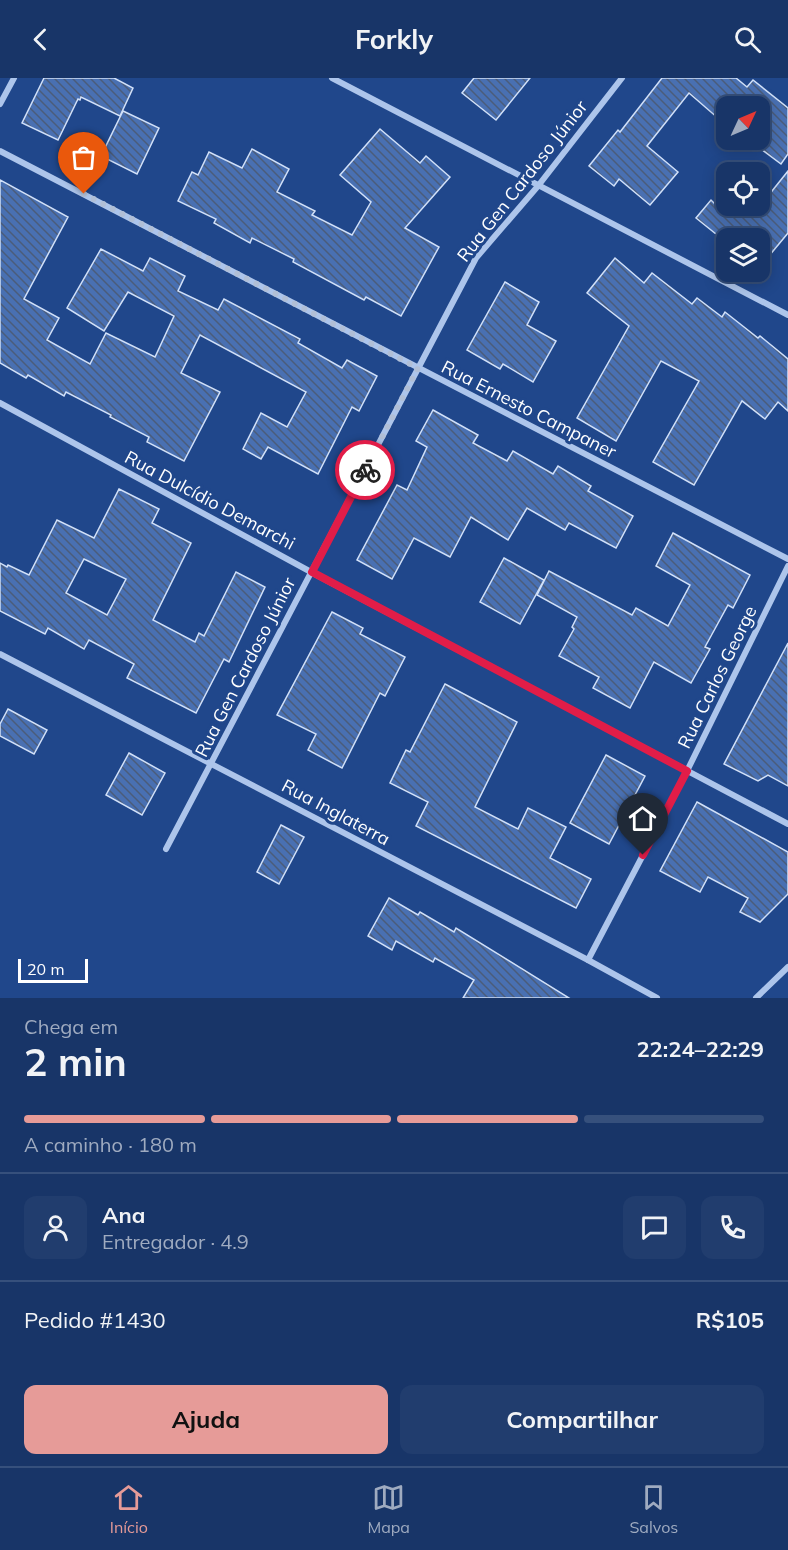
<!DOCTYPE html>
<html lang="pt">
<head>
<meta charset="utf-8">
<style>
  body { margin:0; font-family:Mulish,sans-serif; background:#213d6e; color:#f1f3f6; height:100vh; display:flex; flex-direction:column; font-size:22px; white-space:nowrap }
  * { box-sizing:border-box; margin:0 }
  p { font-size:20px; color:#9fabc0 }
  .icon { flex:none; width:33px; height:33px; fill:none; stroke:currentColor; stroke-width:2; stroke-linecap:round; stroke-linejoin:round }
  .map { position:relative; height:920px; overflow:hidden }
  .side { display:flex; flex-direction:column; background:#183568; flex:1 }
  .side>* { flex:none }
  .needle { width:39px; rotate:46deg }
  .fabs { position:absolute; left:716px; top:18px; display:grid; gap:12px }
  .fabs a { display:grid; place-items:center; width:54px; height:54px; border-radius:12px; background:#183568; box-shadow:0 3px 15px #0003,0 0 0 2px #36507c; font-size:30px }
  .scale { position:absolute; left:18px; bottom:15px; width:70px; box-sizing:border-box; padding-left:6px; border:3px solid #fff; border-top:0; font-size:16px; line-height:21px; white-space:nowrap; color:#fff; -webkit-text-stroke:4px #20478b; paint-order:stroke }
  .pin { position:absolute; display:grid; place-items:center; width:51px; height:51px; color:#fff; margin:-62px -26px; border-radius:50% 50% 50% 0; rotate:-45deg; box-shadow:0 0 6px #0007 }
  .pin .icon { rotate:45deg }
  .courier { position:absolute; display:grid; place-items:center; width:60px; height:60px; margin:-30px; border:4px solid #e11d48; border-radius:50%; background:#fff; color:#222; box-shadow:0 2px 8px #0007 }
  .head em { font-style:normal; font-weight:700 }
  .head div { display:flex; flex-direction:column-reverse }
  .head { display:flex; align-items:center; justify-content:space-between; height:102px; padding:0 24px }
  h1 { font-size:39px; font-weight:700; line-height:45px }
  .bar { display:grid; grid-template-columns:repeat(4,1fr); gap:9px 6px; align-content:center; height:72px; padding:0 24px }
  .bar i { height:8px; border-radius:4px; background:#36507c }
  .bar .selected { background:#e69b98 }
  .bar p { grid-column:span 4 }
  .line { display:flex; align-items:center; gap:15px; padding:0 24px; border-top:2px solid #36507c }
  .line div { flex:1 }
  .round { display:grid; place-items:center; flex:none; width:63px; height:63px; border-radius:12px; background:#213d6e }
  .button { display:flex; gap:12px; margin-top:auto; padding:12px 24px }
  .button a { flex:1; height:69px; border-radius:12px; background:#e69b98; color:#111; font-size:24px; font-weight:700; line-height:69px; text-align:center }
  .button a+a { background:#213d6e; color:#f1f3f6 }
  header { display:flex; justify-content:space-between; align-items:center; height:78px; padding:0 24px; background:#183568; font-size:27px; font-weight:700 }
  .tabs { display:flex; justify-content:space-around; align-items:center; height:84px; border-top:2px solid #36507c; background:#183568; font-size:16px; color:#9fabc0 }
  .tabs a { display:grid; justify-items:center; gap:3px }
  .tabs .selected { color:#e69b98 }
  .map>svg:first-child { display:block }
  .building { fill:url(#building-back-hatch); stroke:#d1e0f8; stroke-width:1.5; fill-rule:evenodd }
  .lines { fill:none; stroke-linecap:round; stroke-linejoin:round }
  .minor { stroke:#adc5eb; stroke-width:6 }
  .done { stroke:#b1bfd6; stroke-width:6; stroke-dasharray:0 10.8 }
  .route { stroke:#e11d48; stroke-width:8 }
  .labels { text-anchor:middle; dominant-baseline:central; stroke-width:6; stroke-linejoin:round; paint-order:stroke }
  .street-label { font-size:18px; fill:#fff; stroke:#20478b }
</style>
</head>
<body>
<header><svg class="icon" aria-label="back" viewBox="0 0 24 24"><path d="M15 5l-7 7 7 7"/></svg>Forkly<svg class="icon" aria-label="search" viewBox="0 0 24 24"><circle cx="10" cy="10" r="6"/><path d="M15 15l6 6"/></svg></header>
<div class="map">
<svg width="788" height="920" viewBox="0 0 788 920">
  <defs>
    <pattern id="building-back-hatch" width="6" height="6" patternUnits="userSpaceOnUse" patternTransform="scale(1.5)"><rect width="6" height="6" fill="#4970b2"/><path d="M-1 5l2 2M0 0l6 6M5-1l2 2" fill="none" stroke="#4b5c7a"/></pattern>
  </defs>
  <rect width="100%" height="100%" fill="#20478b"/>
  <g class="building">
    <path d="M44,0H114L133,10L120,38L81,19L80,22L78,21L58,62L22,45Z"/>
    <path d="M474,0H530L496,42L462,15Z"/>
    <path d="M662,0H736L747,9L753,2L788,30V76L781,86L757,68L758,66L753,62H759V28H726V40L722,37L719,41L689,15L647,68L678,94L650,127L619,101L614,108L589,88L618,52L620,54Z"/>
    <path d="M123,33L159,50L137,96L101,78Z"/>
    <path d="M380,51L420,85L426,78L450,99L405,150L439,169L401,238L366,219L364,222L293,184L294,181L252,160L250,165L214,145L216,141L178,123L192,94L198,97L209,74L242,90L252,71L289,91L277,114L315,133L312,137L352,157L371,124L340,97Z"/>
    <path d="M788,93V155L759,190V160H721L696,140L711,122L717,128H760Z"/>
    <path d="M0,102L68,139L24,221L59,240L47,262L90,286L106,255L155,279L174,238L128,214L104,253L67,230L101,171L143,193L150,180L185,198L178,213L218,232L224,221L300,261L298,265L342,290L347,282L377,298L359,333L352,329L318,396L268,369L261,381L243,371L261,335L287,349L306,314L200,257L181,295L220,314L184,383L147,364L149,359L110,339L111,337L66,314L64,318L28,297L26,300L0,285Z"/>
    <path d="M615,180L644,205L652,195L692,226L697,220L722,239L725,234L758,260L760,258L788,281V333L778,324L765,341L742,323L694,407L653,384L699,303L661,283L616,363L577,340L629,248L587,215Z"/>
    <path d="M505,204L539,224L527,247L556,263L533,304L503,286L500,291L467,272Z"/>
    <path d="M433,332L478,357L473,365L507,383L513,373L553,396L558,388L591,408L588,413L633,438L616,470L569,445L565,452L527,430L508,462L471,439L450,479L414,460L392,501L357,482L397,407L407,412L427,369L416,363Z"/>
    <path d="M119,411L159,431L152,445L191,465L153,542L195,564L199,555L204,558L236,494L265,509L229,584L224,581L196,635L127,600L134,586L89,562L84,571L48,550L45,556L0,533V485L7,489L8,487L29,497L57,442L94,460ZM84,481L126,501L107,537L66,515Z"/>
    <path d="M673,455L750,497L733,530L728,527L705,569L710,571L691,605L654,584L630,630L593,610L599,599L559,578L574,551L572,549L577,539L537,517L549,493L632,537L636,530L668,548L690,507L656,488Z"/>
    <path d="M504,480L544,502L520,546L480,524Z"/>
    <path d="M332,534L363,550L360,556L405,579L385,618L380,615L342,690L308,672L316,656L277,637Z"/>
    <path d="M788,565V708L768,697L758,703L724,686Z"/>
    <path d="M445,606L517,644L475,729L518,751L528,730L566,749L550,780L591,801L576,830L416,748L428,724L390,705L406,672L410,674Z"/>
    <path d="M8,631L47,652L34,676L0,658V646Z"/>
    <path d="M129,675L165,695L142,737L106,717Z"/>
    <path d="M606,677L645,698L609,766L570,745Z"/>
    <path d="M697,724L788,774V816L760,844L740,834L748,820L708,799L700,814L660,793Z"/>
    <path d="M281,747L304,759L279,806L257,794Z"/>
    <path d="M389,820L418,837L420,834L454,854L456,850L569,920H463L474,902L435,880L433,884L396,863L392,872L368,858Z"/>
  </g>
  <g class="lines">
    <g class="minor">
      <path d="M332,0L788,237"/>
      <path d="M0,26L14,0"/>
      <path d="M0,73L788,481"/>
      <path d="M0,325L311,494L788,746"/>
      <path d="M0,576L588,882L657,920"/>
      <path d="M166,771L476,180L538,108L622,0"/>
      <path d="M588,882L687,693L788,488"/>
      <path d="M756,920L788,889"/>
    </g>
  </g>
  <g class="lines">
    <path class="done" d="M84,116L418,290L365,392"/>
    <path class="route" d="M365,392L312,494L687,693L643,777"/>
  </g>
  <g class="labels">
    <g class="street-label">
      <text transform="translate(522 103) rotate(-52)">Rua Gen Cardoso Júnior</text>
      <text transform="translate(529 331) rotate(27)">Rua Ernesto Campaner</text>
      <text transform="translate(210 422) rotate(28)">Rua Dulcídio Demarchi</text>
      <text transform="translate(245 589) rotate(-63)">Rua Gen Cardoso Júnior</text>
      <text transform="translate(717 599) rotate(-64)">Rua Carlos George</text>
      <text transform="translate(336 734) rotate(28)">Rua Inglaterra</text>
    </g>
  </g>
</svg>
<div class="fabs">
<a><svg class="needle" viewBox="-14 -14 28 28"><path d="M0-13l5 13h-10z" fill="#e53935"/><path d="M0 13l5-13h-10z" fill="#9fabc0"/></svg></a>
<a><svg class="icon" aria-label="locate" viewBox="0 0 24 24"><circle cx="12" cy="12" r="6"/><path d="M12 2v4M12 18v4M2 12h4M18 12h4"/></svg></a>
<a><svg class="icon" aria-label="layers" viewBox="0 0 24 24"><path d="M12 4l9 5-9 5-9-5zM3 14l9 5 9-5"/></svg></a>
</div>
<div class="scale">20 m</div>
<div class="pin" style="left:84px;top:116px;background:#ea580c"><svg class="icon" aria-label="bag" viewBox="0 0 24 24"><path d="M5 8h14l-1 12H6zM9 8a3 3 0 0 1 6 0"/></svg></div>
<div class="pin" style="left:643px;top:777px;background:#1f2937"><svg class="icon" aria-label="home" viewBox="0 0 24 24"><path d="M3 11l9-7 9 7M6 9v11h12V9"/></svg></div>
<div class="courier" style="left:365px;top:392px"><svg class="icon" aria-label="bike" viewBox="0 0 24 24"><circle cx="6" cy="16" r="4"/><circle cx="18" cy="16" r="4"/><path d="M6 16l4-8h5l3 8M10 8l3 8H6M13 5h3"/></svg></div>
</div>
<section class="side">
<div class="head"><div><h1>2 min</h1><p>Chega em</p></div><em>22:24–22:29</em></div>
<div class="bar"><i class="selected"></i><i class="selected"></i><i class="selected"></i><i></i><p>A caminho · 180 m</p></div>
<div class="line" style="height:108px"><a class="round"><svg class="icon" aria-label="person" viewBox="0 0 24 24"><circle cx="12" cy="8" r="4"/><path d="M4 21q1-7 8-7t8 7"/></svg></a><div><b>Ana</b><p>Entregador · 4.9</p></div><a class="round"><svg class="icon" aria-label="chat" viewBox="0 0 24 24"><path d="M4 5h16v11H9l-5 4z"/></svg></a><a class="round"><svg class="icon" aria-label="phone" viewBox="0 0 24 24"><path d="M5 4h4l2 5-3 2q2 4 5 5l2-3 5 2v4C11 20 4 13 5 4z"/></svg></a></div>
<div class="line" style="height:78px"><div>Pedido #1430</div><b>R$105</b></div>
<div class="button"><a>Ajuda</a><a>Compartilhar</a></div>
</section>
<nav class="tabs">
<a class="selected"><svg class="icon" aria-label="home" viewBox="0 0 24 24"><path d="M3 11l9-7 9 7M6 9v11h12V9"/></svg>Início</a>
<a><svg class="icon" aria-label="map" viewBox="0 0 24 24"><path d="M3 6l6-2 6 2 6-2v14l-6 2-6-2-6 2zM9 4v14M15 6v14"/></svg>Mapa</a>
<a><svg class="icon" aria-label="saved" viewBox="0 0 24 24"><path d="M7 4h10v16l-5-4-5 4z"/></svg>Salvos</a>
</nav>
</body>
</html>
